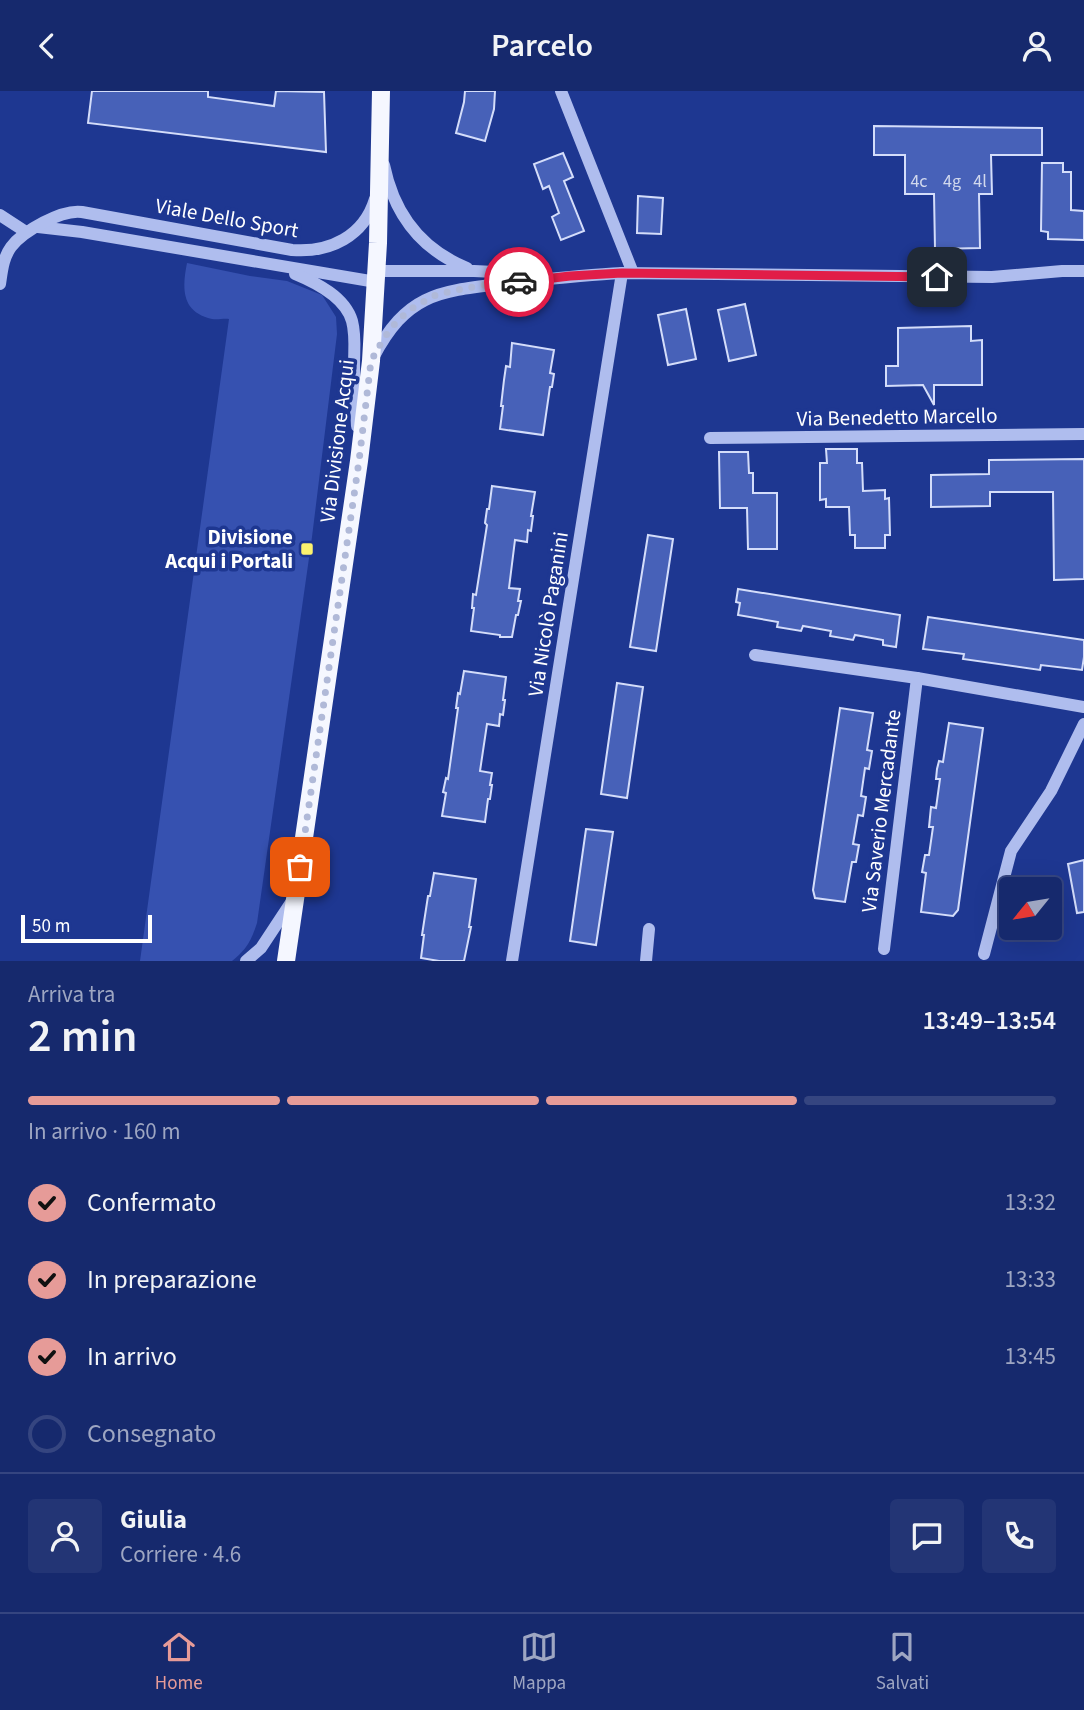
<!DOCTYPE html>
<html lang="it">
<head>
<meta charset="utf-8">
<style>
  body { margin:0; font-family:"Source Sans 3",sans-serif; background:#233575; color:#f1f3f6; height:100vh; display:flex; flex-direction:column; font-size:26px; white-space:nowrap }
  * { box-sizing:border-box; margin:0 }
  p { font-size:23px; color:#9ea6c2 }
  .icon { flex:none; width:38px; height:38px; fill:none; stroke:currentColor; stroke-width:2; stroke-linecap:round; stroke-linejoin:round }
  .map { position:relative; height:870px; overflow:hidden }
  .side { display:flex; flex-direction:column; background:#16296d; flex:1 }
  .side>* { flex:none }
  .needle { width:46px; rotate:240deg }
  .controls { position:absolute; left:999px; top:786px; display:grid; gap:14px }
  .controls a { display:grid; place-items:center; width:63px; height:63px; border-radius:7px; background:#16296d; box-shadow:0 7px 28px #0002,0 0 0 2px #354580; font-size:35px }
  .scale { position:absolute; left:21px; bottom:18px; width:131px; box-sizing:border-box; padding-left:7px; border:4px solid #fff; border-top:0; font-size:19px; line-height:24px; white-space:nowrap; color:#fff; -webkit-text-stroke:5px #1e3791; paint-order:stroke }
  .pin { position:absolute; display:grid; place-items:center; width:60px; height:60px; color:#fff; margin:-30px; border-radius:14px; box-shadow:0 4px 10px #0006 }
  .courier { position:absolute; display:grid; place-items:center; width:70px; height:70px; margin:-35px; border:5px solid #e11d48; border-radius:50%; background:#fff; color:#222; box-shadow:0 2px 9px #0007 }
  .overview em { font-style:normal; font-weight:600 }
  .overview div { display:flex; flex-direction:column-reverse }
  .overview { display:flex; align-items:center; justify-content:space-between; height:119px; padding:0 28px }
  h1 { font-size:46px; font-weight:600; line-height:52px }
  .bar { display:grid; grid-template-columns:repeat(4,1fr); gap:10px 7px; align-content:center; height:84px; padding:0 28px }
  .bar i { height:9px; border-radius:5px; background:#354580 }
  .bar .active { background:#e69b98 }
  .bar p { grid-column:span 4 }
  .line { display:flex; align-items:center; gap:18px; padding:0 28px; border-top:2px solid #354580 }
  .line div { flex:1 }
  .round { display:grid; place-items:center; flex:none; width:74px; height:74px; border-radius:7px; background:#233575 }
  ol { padding:0 28px; list-style:none }
  li { display:flex; align-items:center; gap:21px; height:77px }
  li p { margin-inline-start:auto }
  li .icon { padding:7px; border-radius:50%; background:#e69b98; color:#111; stroke-width:4 }
  li:last-child { color:#9ea6c2 }
  li i { width:38px; height:38px; border:4px solid #354580; border-radius:50% }
  header { display:flex; justify-content:space-between; align-items:center; height:91px; padding:0 28px; background:#16296d; font-size:32px; font-weight:600 }
  .dock { display:flex; justify-content:space-around; align-items:center; height:98px; border-top:2px solid #354580; background:#16296d; font-size:19px; color:#9ea6c2 }
  .dock a { display:grid; justify-items:center; gap:4px }
  .dock .active { color:#e69b98 }
  .map>svg:first-child { display:block }
  .green { fill:#3651b0 }
  .building { fill:#4761b8; stroke:#d4ddfa; stroke-width:2 }
  .lines { fill:none; stroke-linecap:round; stroke-linejoin:round }
  .minor { stroke:#afbdee; stroke-width:12 }
  .major { stroke:#f5f7ff; stroke-width:18 }
  .done { stroke:#b0b9d8; stroke-width:7; stroke-dasharray:0 12.6 }
  .route { stroke:#e11d48; stroke-width:9 }
  .poi-dot { fill:#fcf26e; stroke:#1e3791; stroke-width:2.5 }
  .labels { text-anchor:middle; dominant-baseline:central; stroke-width:7; stroke-linejoin:round; paint-order:stroke }
  .number-label { font-size:18px; fill:#d1d8ed }
  .street-label { font-size:21px; fill:#fff; stroke:#1e3791 }
  .poi-label { font-size:21px; font-weight:bold; fill:#fff; stroke:#1e3791; text-anchor:end }
</style>
</head>
<body>
<header><svg class="icon" aria-label="back" viewBox="0 0 24 24"><path d="M15 5l-7 7 7 7"/></svg>Parcelo<svg class="icon" aria-label="person" viewBox="0 0 24 24"><circle cx="12" cy="8" r="4"/><path d="M4 21q1-7 8-7t8 7"/></svg></header>
<div class="map">
<svg width="1084" height="870" viewBox="0 0 1084 870">
  <rect width="100%" height="100%" fill="#1e3791"/>
  <path class="green" d="M187,172L250,185L287,190L322,204L336,226L337,243L312,446L257,832C251,850 247,858 232,870H140L229,228C224,227 218,229 212,228C181,221 182,197 187,172Z"/>
  <g class="building">
    <path d="M92,0H208V6L274,15L276,0L324,1L326,61L88,32Z"/>
    <path d="M465,0H495L494,18L485,50L456,42L464,11Z"/>
    <path d="M874,35L1042,37V64H991L992,103H979L980,157L935,158L934,103H905V64H874Z"/>
    <path d="M563,62L573,86L564,90L584,140L561,149L552,126L559,122L549,95L543,98L534,73Z"/>
    <path d="M1042,72H1063V81H1071V119L1084,120V149L1048,148V141L1041,140Z"/>
    <path d="M638,105L663,107L661,143L637,142Z"/>
    <path d="M745,213L756,264L729,270L718,219Z"/>
    <path d="M686,218L696,268L668,274L658,224Z"/>
    <path d="M971,235V250L982,249V294H934V314L923,294L886,295V275H898V237Z"/>
    <path d="M512,252L554,259L550,282L554,283L552,296H550L543,344L500,338L503,315H501L504,289L506,275L510,276Z"/>
    <path d="M826,358H857V372H862L863,400L885,399V408L889,407L890,444H885V457H855V444H850L849,416H826V408L820,409V372H827Z"/>
    <path d="M719,361H748L749,382H753V402H777V458H748L747,417H720Z"/>
    <path d="M1084,368V488L1054,489L1053,401H990V415L931,416V384L989,383V369Z"/>
    <path d="M492,395L535,401L531,425H533L531,440L528,439L527,451L515,449L509,497L520,498L518,510H521L518,524H516L512,546H500V544L471,540L474,517H472L473,503L476,504L487,434L485,432L487,418H489Z"/>
    <path d="M648,444L673,448L656,560L630,556Z"/>
    <path d="M738,498L900,524L896,556L883,554V549L855,544L853,549L830,545L831,540L803,535L801,540L777,536L778,531L738,524L740,512L736,511Z"/>
    <path d="M928,526L1084,549V566L1082,579L1041,574L1040,579L963,568L964,563L923,558Z"/>
    <path d="M464,580L506,586L503,609H505L503,624L500,623L499,635L487,633L480,680L492,682L490,694H492L490,708H488L485,731L442,725L446,702L443,701L446,687L448,688L458,617H456L458,602L460,603Z"/>
    <path d="M617,592L643,596L627,707L601,703Z"/>
    <path d="M840,617L873,622L867,659L872,660L869,678L865,677L861,705L866,706L863,725L858,724L853,753L859,754L856,771H852L845,811L815,807L813,799Z"/>
    <path d="M949,632L983,637L958,819L953,825L921,821L926,782L922,781L925,764H929L933,736H929L931,716L936,717L940,688H936L937,678L939,670L943,671Z"/>
    <path d="M586,738L613,741L596,854L570,850Z"/>
    <path d="M1084,769V821L1077,822L1068,773Z"/>
    <path d="M434,782L476,788L469,836H471L464,870H439L421,867L424,844H422L428,805H430Z"/>
  </g>
  <g class="lines">
    <g class="minor">
      <path d="M561,0L633,182"/>
      <path d="M384,74C394,123 420,158 467,177"/>
      <path d="M0,124L26,141"/>
      <path d="M38,136L82,141L376,191"/>
      <path d="M377,180H474L534,183"/>
      <path d="M295,183C317,192 345,206 352,230C356,245 354,260 354,274C354,294 356,314 357,335"/>
      <path d="M0,193C2,180 3,167 11,156C23,140 62,118 82,121L292,159C330,162 364,145 375,108"/>
      <path d="M373,267C408,200 441,200 510,192C548,188 583,184 622,182L992,186L1062,180H1084"/>
      <path d="M710,347L1084,343"/>
      <path d="M755,564L917,587L1084,616"/>
      <path d="M884,858L917,587"/>
      <path d="M984,863L1011,760L1051,700L1084,633"/>
      <path d="M246,870L261,857L292,810"/>
      <path d="M512,870L622,182"/>
      <path d="M646,870L649,838"/>
    </g>
    <path class="major" d="M286,870L359,370L371,270L378,152L381,0"/>
  </g>
  <g class="lines">
    <path class="done" d="M300,776L359,370L371,270L384,247L397,230L411,218L433,205L452,200L483,194L519,191"/>
    <path class="route" d="M519,191L570,185L622,182L937,186"/>
  </g>
  <rect class="poi-dot" x="300" y="451" width="14" height="14" rx="3.5"/>
  <g class="labels">
    <g class="number-label">
      <text x="919" y="90">4c</text>
      <text x="952" y="90">4g</text>
      <text x="980" y="90">4l</text>
    </g>
    <g class="street-label">
      <text transform="translate(227 127) rotate(10)">Viale Dello Sport</text>
      <text transform="translate(897 326) rotate(-1)">Via Benedetto Marcello</text>
      <text transform="translate(337 350) rotate(-83)">Via Divisione Acqui</text>
      <text transform="translate(548 523) rotate(-81)">Via Nicolò Paganini</text>
      <text transform="translate(881 720) rotate(-83)">Via Saverio Mercadante</text>
    </g>
    <g class="poi-label">
      <text x="293" y="446">Divisione<tspan x="293" dy="24">Acqui i Portali</tspan></text>
    </g>
  </g>
</svg>
<div class="controls">
<a><svg class="needle" viewBox="-14 -14 28 28"><path d="M0-13l5 13h-10z" fill="#e53935"/><path d="M0 13l5-13h-10z" fill="#9ea6c2"/></svg></a>
</div>
<div class="scale">50 m</div>
<div class="pin" style="left:300px;top:776px;background:#ea580c"><svg class="icon" aria-label="bag" viewBox="0 0 24 24"><path d="M5 8h14l-1 12H6zM9 8a3 3 0 0 1 6 0"/></svg></div>
<div class="pin" style="left:937px;top:186px;background:#1f2937"><svg class="icon" aria-label="home" viewBox="0 0 24 24"><path d="M3 11l9-7 9 7M6 9v11h12V9"/></svg></div>
<div class="courier" style="left:519px;top:191px"><svg class="icon" aria-label="car" viewBox="0 0 24 24"><path d="M5 17H2v-5l4-1 3-4h7l3 4 3 1v5h-3M9 17h6M6 11h13"/><circle cx="7" cy="17" r="2"/><circle cx="17" cy="17" r="2"/></svg></div>
</div>
<section class="side">
<div class="overview"><div><h1>2 min</h1><p>Arriva tra</p></div><em>13:49–13:54</em></div>
<div class="bar"><i class="active"></i><i class="active"></i><i class="active"></i><i></i><p>In arrivo · 160 m</p></div>
<ol>
<li><svg class="icon" aria-label="check" viewBox="0 0 24 24"><path d="M5 12l5 5 9-10"/></svg>Confermato<p>13:32</p></li>
<li><svg class="icon" aria-label="check" viewBox="0 0 24 24"><path d="M5 12l5 5 9-10"/></svg>In preparazione<p>13:33</p></li>
<li><svg class="icon" aria-label="check" viewBox="0 0 24 24"><path d="M5 12l5 5 9-10"/></svg>In arrivo<p>13:45</p></li>
<li><i></i>Consegnato</li>
</ol>
<div class="line" style="height:126px"><a class="round"><svg class="icon" aria-label="person" viewBox="0 0 24 24"><circle cx="12" cy="8" r="4"/><path d="M4 21q1-7 8-7t8 7"/></svg></a><div><b>Giulia</b><p>Corriere · 4.6</p></div><a class="round"><svg class="icon" aria-label="chat" viewBox="0 0 24 24"><path d="M4 5h16v11H9l-5 4z"/></svg></a><a class="round"><svg class="icon" aria-label="phone" viewBox="0 0 24 24"><path d="M5 4h4l2 5-3 2q2 4 5 5l2-3 5 2v4C11 20 4 13 5 4z"/></svg></a></div>
</section>
<nav class="dock">
<a class="active"><svg class="icon" aria-label="home" viewBox="0 0 24 24"><path d="M3 11l9-7 9 7M6 9v11h12V9"/></svg>Home</a>
<a><svg class="icon" aria-label="map" viewBox="0 0 24 24"><path d="M3 6l6-2 6 2 6-2v14l-6 2-6-2-6 2zM9 4v14M15 6v14"/></svg>Mappa</a>
<a><svg class="icon" aria-label="saved" viewBox="0 0 24 24"><path d="M7 4h10v16l-5-4-5 4z"/></svg>Salvati</a>
</nav>
</body>
</html>
